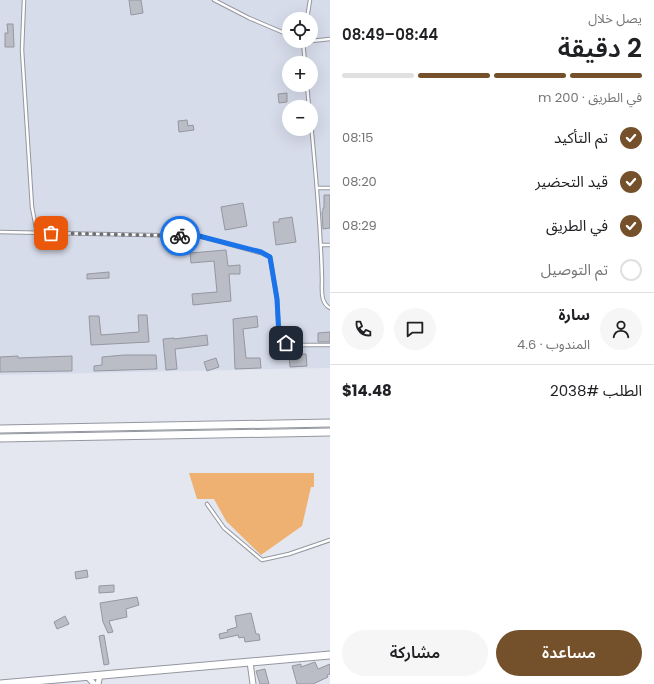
<!DOCTYPE html>
<html lang="ar">
<head>
<meta charset="utf-8">
<style>
  body { margin:0; font-family:Poppins,"Noto Sans Arabic",sans-serif; background:#f6f6f6; color:#202124; direction:rtl; height:100vh; display:flex; flex-direction:column; font-size:15px; white-space:nowrap }
  * { box-sizing:border-box; margin:0 }
  p { font-size:13px; color:#757577 }
  .icon { flex:none; width:22px; height:22px; fill:none; stroke:currentColor; stroke-width:2; stroke-linecap:round; stroke-linejoin:round }
  .map { position:relative; flex:1; overflow:hidden; direction:ltr }
  .sheet { display:flex; flex-direction:column; background:#fff; width:324px }
  .sheet>* { flex:none }
  .tools { position:absolute; left:282px; top:12px; display:grid; gap:8px }
  .tools a { display:grid; place-items:center; width:36px; height:36px; border-radius:50%; background:#fff; box-shadow:0 4px 16px #0002; font-size:20px }
  .pin { position:absolute; display:grid; place-items:center; width:34px; height:34px; color:#fff; margin:-17px; border-radius:8px; box-shadow:0 2px 6px #0006 }
  .courier { position:absolute; display:grid; place-items:center; width:40px; height:40px; margin:-20px; border:3px solid #1a73e8; border-radius:50%; background:#fff; color:#222; box-shadow:0 1px 5px #0007 }
  .summary em { font-style:normal; font-weight:600 }
  .summary div { display:flex; flex-direction:column-reverse }
  .summary { display:flex; align-items:center; justify-content:space-between; height:68px; padding:0 12px }
  h1 { font-size:26px; font-weight:600; line-height:30px }
  .bar { display:grid; grid-template-columns:repeat(4,1fr); gap:6px 4px; align-content:center; height:48px; padding:0 12px }
  .bar i { height:5px; border-radius:3px; background:#e0e0e0 }
  .bar .on { background:#75512b }
  .bar p { grid-column:span 4 }
  .line { display:flex; align-items:center; gap:10px; padding:0 12px; border-top:1px solid #e0e0e0 }
  .line div { flex:1 }
  .round { display:grid; place-items:center; flex:none; width:42px; height:42px; border-radius:21px; background:#f6f6f6 }
  ol { padding:0 12px; list-style:none }
  li { display:flex; align-items:center; gap:12px; height:44px }
  li p { margin-inline-start:auto }
  li .icon { padding:4px; border-radius:50%; background:#75512b; color:#fff; stroke-width:4 }
  li:last-child { color:#757577 }
  li i { width:22px; height:22px; border:2px solid #e0e0e0; border-radius:50% }
  .button { display:flex; gap:8px; margin-top:auto; padding:8px 12px }
  .button a { flex:1; height:46px; border-radius:24px; background:#75512b; color:#fff; font-size:16px; font-weight:600; line-height:46px; text-align:center }
  .button a+a { background:#f6f6f6; color:#202124 }
  main { display:flex; flex:1; min-height:0 }
  .map>svg:first-child { display:block }
  .built { fill:#d7dceb; fill-rule:evenodd }
  .green { fill:#eeb172 }
  .building { fill:#bbbdc6; stroke:#94979f }
  .lines { fill:none; stroke-linecap:round; stroke-linejoin:round }
  .lane-casing { stroke:#94979f; stroke-width:4.5 }
  .street-casing { stroke:#94979f; stroke-width:7 }
  .secondary-casing { stroke:#94979f; stroke-width:9 }
  .lane { stroke:#fff; stroke-width:2.5 }
  .street { stroke:#fff; stroke-width:5 }
  .secondary { stroke:#fff; stroke-width:7 }
  .done { stroke:#6e7076; stroke-width:4; stroke-dasharray:0 7.2 }
  .route { stroke:#1a73e8; stroke-width:5 }
</style>
</head>
<body>
<main>
<section class="sheet">
<div class="summary"><div><h1>2 دقيقة</h1><p>يصل خلال</p></div><em>08:44–08:49</em></div>
<div class="bar"><i class="on"></i><i class="on"></i><i class="on"></i><i></i><p>في الطريق · 200 m</p></div>
<ol>
<li><svg class="icon" aria-label="check" viewBox="0 0 24 24"><path d="M5 12l5 5 9-10"/></svg>تم التأكيد<p>08:15</p></li>
<li><svg class="icon" aria-label="check" viewBox="0 0 24 24"><path d="M5 12l5 5 9-10"/></svg>قيد التحضير<p>08:20</p></li>
<li><svg class="icon" aria-label="check" viewBox="0 0 24 24"><path d="M5 12l5 5 9-10"/></svg>في الطريق<p>08:29</p></li>
<li><i></i>تم التوصيل</li>
</ol>
<div class="line" style="height:72px"><a class="round"><svg class="icon" aria-label="person" viewBox="0 0 24 24"><circle cx="12" cy="8" r="4"/><path d="M4 21q1-7 8-7t8 7"/></svg></a><div><b>سارة</b><p>المندوب · 4.6</p></div><a class="round"><svg class="icon" aria-label="chat" viewBox="0 0 24 24"><path d="M4 5h16v11H9l-5 4z"/></svg></a><a class="round"><svg class="icon" aria-label="phone" viewBox="0 0 24 24"><path d="M5 4h4l2 5-3 2q2 4 5 5l2-3 5 2v4C11 20 4 13 5 4z"/></svg></a></div>
<div class="line" style="height:52px"><div>الطلب #2038</div><b>$14.48</b></div>
<div class="button"><a>مساعدة</a><a>مشاركة</a></div>
</section>
<div class="map">
<svg width="330" height="684" viewBox="0 0 330 684">
  <rect width="100%" height="100%" fill="#e4e7f0"/>
  <path class="built" d="M0,0H330V368L0,375ZM289,19H311V41H289ZM289,63H311V85H289ZM289,107H311V129H289Z"/>
  <path class="green" d="M189,473H314V487H311L302,526L261,555L226,521L214,499H197Z"/>
  <g class="building">
    <path d="M129,0H141L143,13L131,15Z"/>
    <path d="M7,24H13L14,47H5V33H8Z"/>
    <path d="M287,93V102L279,103L278,94Z"/>
    <path d="M187,120L188,126L193,125L194,130L179,132L178,121Z"/>
    <path d="M324,195H330V228L323,229L322,212L323,211V208H324Z"/>
    <path d="M243,203L247,226L225,230L221,207Z"/>
    <path d="M292,217L296,242L276,245L273,222H279V219Z"/>
    <path d="M226,250L228,266L240,265V274H229L231,301L193,305L192,294L217,292L214,261L191,263L190,253Z"/>
    <path d="M109,272V278L87,279V274Z"/>
    <path d="M138,315H147L149,342L91,345L89,316H99L101,335L139,332Z"/>
    <path d="M257,316L258,327L243,329L246,358H260L261,368L235,369L233,319Z"/>
    <path d="M330,332V342H318V333Z"/>
    <path d="M207,335L208,345L175,349L177,369L166,370L163,339L174,338V339Z"/>
    <path d="M306,354L307,366L290,367L289,355Z"/>
    <path d="M124,355H156L157,369L94,371V366L102,365V357Z"/>
    <path d="M18,356V358L72,356V371L0,372V357Z"/>
    <path d="M216,358L219,367L207,371L204,362Z"/>
    <path d="M87,570L88,577L76,579L75,572Z"/>
    <path d="M114,585V592L99,593V586Z"/>
    <path d="M137,597L139,605L126,609L127,617L109,621L113,632L108,633L103,622L100,603Z"/>
    <path d="M251,613L256,634H259L260,640L245,642L244,637L239,638L238,635L220,639L219,634L228,632L227,630L237,627L235,616Z"/>
    <path d="M65,616L69,624L57,629L54,622Z"/>
    <path d="M104,635L109,664L104,665L99,636Z"/>
    <path d="M315,662L318,669L330,664V674L327,675L328,677L313,684H297L292,666L301,664V667Z"/>
    <path d="M265,669L269,684H260L256,671Z"/>
  </g>
  <g class="lines">
    <g class="lane-casing">
      <g id="lane">
        <path d="M24,0L22,50L32,207L37,233"/>
        <path d="M214,0L249,18L289,35"/>
        <path d="M307,19L310,0"/>
        <path d="M303,41L305,63"/>
        <path d="M311,41L330,39"/>
        <path d="M307,85L309,107"/>
        <path d="M311,123C316,175 321,227 322,280C322,289 320,303 330,308"/>
        <path d="M317,188H330"/>
        <path d="M0,232L199,236L261,253L270,257L277,299L279,336L285,343L292,345H330"/>
        <path d="M322,245H330"/>
        <path d="M207,504L224,528L262,560L289,554L330,540"/>
      </g>
    </g>
    <g class="street-casing">
      <g id="street">
        <path d="M250,662L253,684"/>
        <path d="M87,676L94,684"/>
        <path d="M98,684L100,675"/>
      </g>
    </g>
    <g class="secondary-casing">
      <g id="secondary">
        <path d="M0,429L330,423"/>
        <path d="M0,438L330,432"/>
        <path d="M0,684L330,655"/>
      </g>
    </g>
    <use href="#lane" class="lane"/>
    <use href="#street" class="street"/>
    <use href="#secondary" class="secondary"/>
  </g>
  <g class="lines">
    <path class="done" d="M51,233L180,236"/>
    <path class="route" d="M180,236H199L261,252L270,257L277,299L279,336L286,343"/>
  </g>
</svg>
<div class="tools">
<a><svg class="icon" aria-label="locate" viewBox="0 0 24 24"><circle cx="12" cy="12" r="6"/><path d="M12 2v4M12 18v4M2 12h4M18 12h4"/></svg></a>
<a>+</a>
<a>−</a>
</div>
<div class="pin" style="left:51px;top:233px;background:#ea580c"><svg class="icon" aria-label="bag" viewBox="0 0 24 24"><path d="M5 8h14l-1 12H6zM9 8a3 3 0 0 1 6 0"/></svg></div>
<div class="pin" style="left:286px;top:343px;background:#1f2937"><svg class="icon" aria-label="home" viewBox="0 0 24 24"><path d="M3 11l9-7 9 7M6 9v11h12V9"/></svg></div>
<div class="courier" style="left:180px;top:236px"><svg class="icon" aria-label="bike" viewBox="0 0 24 24"><circle cx="6" cy="16" r="4"/><circle cx="18" cy="16" r="4"/><path d="M6 16l4-8h5l3 8M10 8l3 8H6M13 5h3"/></svg></div>
</div>
</main>
</body>
</html>
